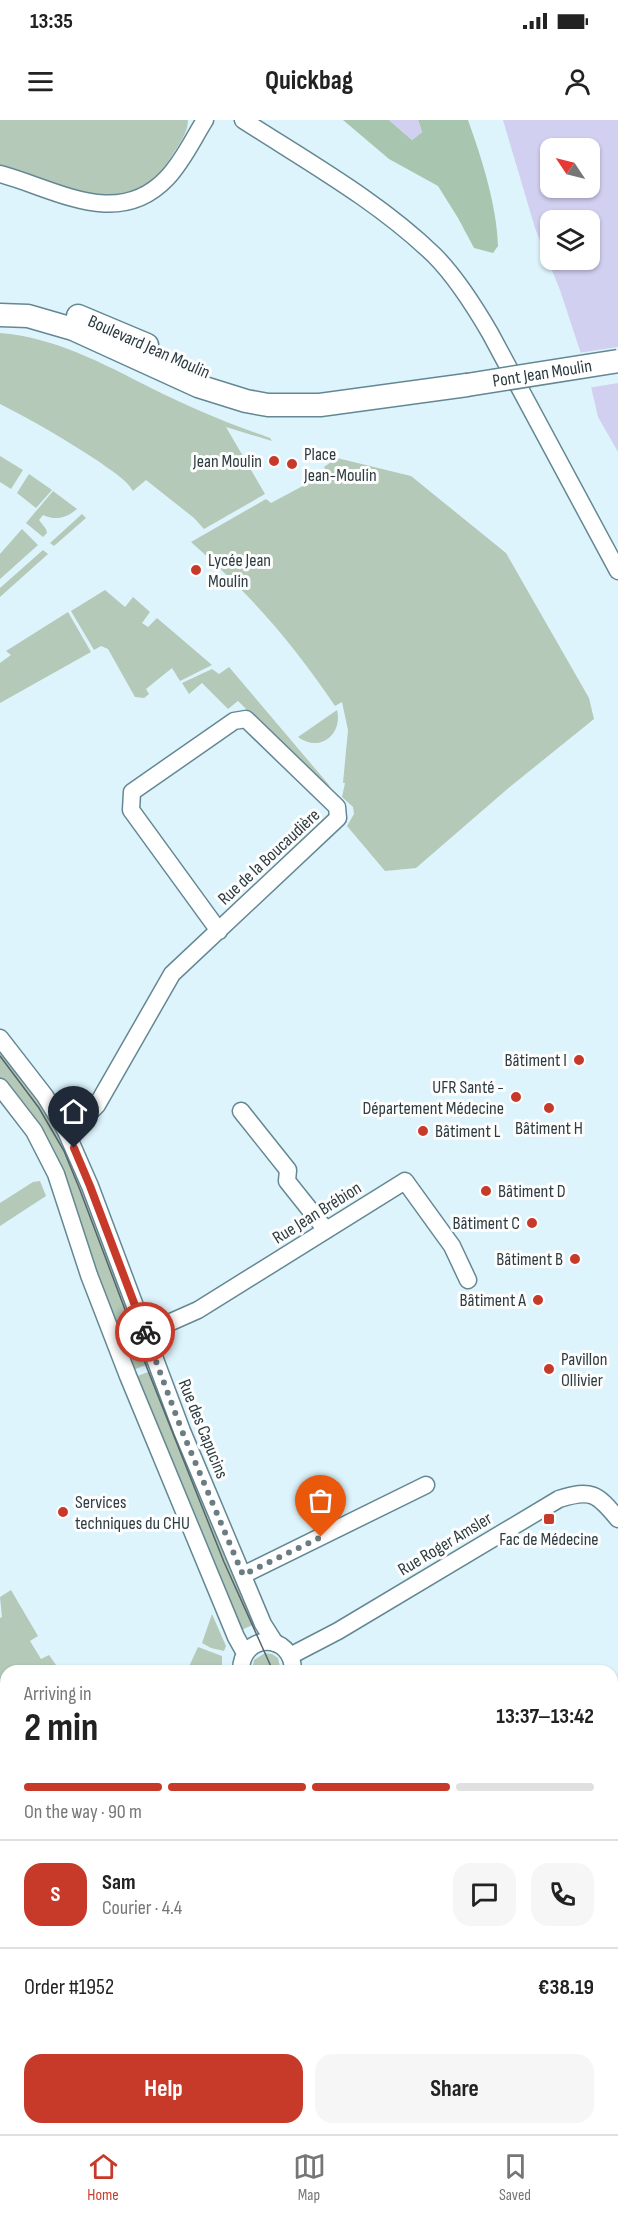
<!DOCTYPE html>
<html lang="en">
<head>
<meta charset="utf-8">
<style>
  body { margin:0; font-family:"Sofia Sans Condensed",sans-serif; background:#f6f6f6; color:#222; height:100vh; display:flex; flex-direction:column; font-size:22px; white-space:nowrap }
  * { box-sizing:border-box; margin:0 }
  p { font-size:20px; color:#767676 }
  .icon { flex:none; width:33px; height:33px; fill:none; stroke:currentColor; stroke-width:2; stroke-linecap:round; stroke-linejoin:round }
  .map { position:relative; flex:1; overflow:hidden }
  .panel { position:absolute; left:0px; top:1545px; width:618px; height:470px; display:flex; flex-direction:column; background:#fff; border-radius:18px 18px 0 0; box-shadow:0 2px 4px #0004 }
  .panel>* { flex:none }
  .needle { width:39px; rotate:305deg }
  .buttons { position:absolute; left:540px; top:18px; display:grid; gap:12px }
  .buttons a { display:grid; place-items:center; width:60px; height:60px; border-radius:12px; background:#fff; box-shadow:0 2px 4px #0004; font-size:30px }
  .pin { position:absolute; display:grid; place-items:center; width:51px; height:51px; color:#fff; margin:-62px -26px; border-radius:50% 50% 50% 0; rotate:-45deg; box-shadow:0 0 6px #0007 }
  .pin .icon { rotate:45deg }
  .courier { position:absolute; display:grid; place-items:center; width:60px; height:60px; margin:-30px; border:4px solid #c73a29; border-radius:50%; background:#fff; color:#222; box-shadow:0 2px 8px #0007 }
  .overview em { font-style:normal; font-weight:700 }
  .overview div { display:flex; flex-direction:column-reverse }
  .overview { display:flex; align-items:center; justify-content:space-between; height:102px; padding:0 24px }
  h1 { font-size:39px; font-weight:700; line-height:45px }
  .bar { display:grid; grid-template-columns:repeat(4,1fr); gap:9px 6px; align-content:center; height:72px; padding:0 24px }
  .bar i { height:8px; border-radius:4px; background:#e0e0e0 }
  .bar .on { background:#c73a29 }
  .bar p { grid-column:span 4 }
  .line { display:flex; align-items:center; gap:15px; padding:0 24px; border-top:2px solid #e0e0e0 }
  .line div { flex:1 }
  .round { display:grid; place-items:center; flex:none; width:63px; height:63px; border-radius:18px; background:#f6f6f6 }
  .button { display:flex; gap:12px; margin-top:auto; padding:12px 24px }
  .button a { flex:1; height:69px; border-radius:18px; background:#c73a29; color:#fff; font-size:24px; font-weight:700; line-height:69px; text-align:center }
  .button a+a { background:#f6f6f6; color:#222 }
  .status { display:flex; justify-content:space-between; align-items:center; height:42px; padding:0 30px; background:#fff; direction:ltr }
  .status svg { height:16px; fill:currentColor }
  header { display:flex; justify-content:space-between; align-items:center; height:78px; padding:0 24px; background:#fff; font-size:27px; font-weight:700 }
  .dock { display:flex; justify-content:space-around; align-items:center; height:84px; border-top:2px solid #e0e0e0; background:#fff; font-size:16px; color:#767676 }
  .dock a { display:grid; justify-items:center; gap:3px }
  .dock .on { color:#c73a29 }
  .map>svg:first-child { display:block }
  .green { fill:#b4c9b8 }
  .forest { fill:#a8c6af }
  .water { fill:#d2d0f1; fill-rule:evenodd }
  .pier { fill:#def4fc }
  .lines { fill:none; stroke-linecap:round; stroke-linejoin:round }
  .minor-casing { stroke:#648893; stroke-width:19 }
  .secondary-casing { stroke:#648893; stroke-width:25 }
  .minor { stroke:#fff; stroke-width:16 }
  .secondary { stroke:#fff; stroke-width:22 }
  .tram { stroke:#54646a; stroke-width:1.5 }
  .secondary-bridge-casing { stroke:#648893; stroke-width:25; stroke-linecap:butt }
  .secondary-bridge { stroke:#fff; stroke-width:22 }
  .done { stroke:#6b7c82; stroke-width:6; stroke-dasharray:0 10.8 }
  .route { stroke:#c73a29; stroke-width:8 }
  .poi-dot { fill:#c73a29; stroke:#fdfdfd; stroke-width:2 }
  .labels { text-anchor:middle; dominant-baseline:central; stroke-width:6; stroke-linejoin:round; paint-order:stroke }
  .street-label { font-size:18px; fill:#2d3c41; stroke:#fdfdfd }
  .poi-label { font-size:18px; fill:#2d3c41; stroke:#fdfdfd; text-anchor:start }
</style>
</head>
<body>
<div class="status"><b>13:35</b><svg viewBox="0 0 49 12"><path d="M0 12V9h3v3zM5 12V6h3v6zM10 12V3h3v9zM15 12V0h3v12zM26 1h20v11H26zM47 4h2v5h-2z"/></svg></div>
<header><svg class="icon" aria-label="menu" viewBox="0 0 24 24"><path d="M4 6h16M4 12h16M4 18h16"/></svg>Quickbag<svg class="icon" aria-label="person" viewBox="0 0 24 24"><circle cx="12" cy="8" r="4"/><path d="M4 21q1-7 8-7t8 7"/></svg></header>
<div class="map">
<svg width="618" height="2014" viewBox="0 0 618 2014">
  <rect width="100%" height="100%" fill="#def4fc"/>
  <g class="green">
    <path d="M0,0H188C188,14 178,25 171,37C164,49 149,66 135,72C103,85 33,58 0,49Z"/>
    <path d="M0,213C54,217 104,244 151,268C189,287 229,304 270,318L272,321L226,307L265,374L204,409L194,398L146,360L133,371C125,358 110,350 98,341C66,320 34,301 0,284Z"/>
    <path d="M0,336L23,350L11,369L0,362Z"/>
    <path d="M337,338L411,356L506,433L589,578L594,599L511,666L416,748L385,751L347,706L354,694L353,687L342,677L345,663H343L348,610L342,582L335,586C293,523 248,472 191,422L266,379L271,383L327,353L324,347Z"/>
    <path d="M29,354L52,370L36,388L17,373Z"/>
    <path d="M53,371L77,389C66,398 56,401 43,395L39,400L46,409L47,413L43,417L26,403Z"/>
    <path d="M82,394L86,398L54,426L50,423Z"/>
    <path d="M22,409L38,425L0,459V434Z"/>
    <path d="M43,430L48,434L0,477V468Z"/>
    <path d="M105,470L125,487L133,477L150,492L142,503L148,507L157,498L212,545L180,561L172,548L146,569L149,574L144,578L135,577L108,529L101,526L94,530L71,491Z"/>
    <path d="M68,492L91,532L0,583V543L11,535L6,531Z"/>
    <path d="M229,547L329,665L332,674L238,581L228,589L202,563L189,574L182,563L212,549L219,554Z"/>
    <path d="M337,590C343,615 319,633 298,617Z"/>
    <path d="M0,928L28,963L67,1024L151,1243L133,1250L80,1109L82,1107L81,1104L17,980L0,958Z"/>
    <path d="M40,1061L46,1076L0,1106V1083L33,1062Z"/>
    <path d="M153,1250L257,1503L239,1511L135,1257Z"/>
    <path d="M11,1470L38,1516L30,1521L41,1539L49,1535L56,1545L54,1547L56,1551H6V1600L0,1604V1498L2,1497L0,1477Z"/>
    <path d="M212,1494L226,1526L224,1531L211,1528L202,1523Z"/>
    <path d="M198,1527L222,1536V1551H187Z"/>
    <path d="M265,1533L272,1534L278,1538L281,1551H252L254,1540Z"/>
    <path d="M6,1814V1856L0,1862V1816Z"/>
    <path d="M77,2008H169V2009L148,2014H0Z"/>
  </g>
  <path class="forest" d="M343,0H389L412,20L422,12L418,0H468C482,39 497,86 498,126L493,133L474,128L458,98L438,66L389,39Z"/>
  <g class="water">
    <path d="M389,0H418L422,12L412,20Z"/>
    <path d="M503,0H618V332L598,297L589,258L560,170L535,108ZM550,28H590V68H550ZM550,100H590V140H550Z"/>
  </g>
  <path class="pier" d="M618,227V263L588,268L578,233Z"/>
  <g class="lines">
    <g class="minor-casing">
      <g id="minor">
        <path d="M243,0C308,42 378,81 434,135C454,155 476,189 490,213L618,451"/>
        <path d="M0,54C56,69 118,110 167,58C183,41 193,19 205,0"/>
        <path d="M0,918L45,976L65,1009L90,1066L182,1311L263,1504L275,1523"/>
        <path d="M0,967L34,1011L56,1054L89,1155L128,1256L236,1517L245,1533"/>
        <path d="M241,991L288,1050L287,1061L326,1110"/>
        <path d="M65,1009L83,999L97,985L172,854L338,698L337,687L246,599L234,601L132,672L131,690L219,811"/>
        <path d="M146,1213L198,1190L405,1061L452,1126L468,1160"/>
        <path d="M243,1455L426,1365"/>
        <path d="M290,1536L338,1511L559,1379C591,1369 597,1373 618,1399"/>
        <path d="M241,1551C241,1512 293,1512 293,1551"/>
        <path d="M612,1837L618,1850"/>
        <path d="M0,1887L6,1884"/>
        <path d="M0,1995L6,1994"/>
        <path d="M498,2008L505,2014"/>
      </g>
    </g>
    <g class="secondary-casing">
      <g id="secondary">
        <path d="M0,195L28,196L73,209L198,266L246,281L268,285H320L467,265"/>
        <path d="M78,196L147,225"/>
      </g>
    </g>
    <use href="#minor" class="minor"/>
    <use href="#secondary" class="secondary"/>
    <g class="tram">
      <path d="M0,936L39,988L64,1031L80,1070L147,1248L224,1442L273,1551"/>
      <path d="M612,1953L618,1954"/>
    </g>
    <g class="secondary-bridge-casing">
      <g id="secondary-bridge">
        <path id="s1" d="M467,265L618,241"/>
      </g>
    </g>
    <use href="#secondary-bridge" class="secondary-bridge"/>
  </g>
  <g class="lines">
    <path class="done" d="M145,1212L182,1311L243,1455L321,1417"/>
    <path class="route" d="M74,1028L90,1066L145,1212"/>
  </g>
  <g class="poi-dot">
    <circle cx="274" cy="341" r="6"/>
    <circle cx="292" cy="344" r="6"/>
    <circle cx="196" cy="450" r="6"/>
    <circle cx="579" cy="940" r="6"/>
    <circle cx="516" cy="977" r="6"/>
    <circle cx="549" cy="988" r="6"/>
    <circle cx="423" cy="1011" r="6"/>
    <circle cx="486" cy="1071" r="6"/>
    <circle cx="532" cy="1103" r="6"/>
    <circle cx="575" cy="1139" r="6"/>
    <circle cx="538" cy="1180" r="6"/>
    <circle cx="549" cy="1249" r="6"/>
    <circle cx="63" cy="1392" r="6"/>
    <rect x="543" y="1393" width="12" height="12" rx="3"/>
  </g>
  <g class="labels">
    <g class="street-label">
      <text transform="translate(149 227) rotate(24)">Boulevard Jean Moulin</text>
      <text stroke="none"><textPath href="#s1" startOffset="76">Pont Jean Moulin</textPath></text>
      <text transform="translate(269 737) rotate(-43)">Rue de la Boucaudière</text>
      <text transform="translate(317 1093) rotate(-32)">Rue Jean Brébion</text>
      <text transform="translate(203 1309) rotate(68)">Rue des Capucins</text>
      <text transform="translate(445 1424) rotate(-31)">Rue Roger Amsler</text>
    </g>
    <g class="poi-label">
      <text x="304" y="334">Place<tspan x="304" dy="21">Jean-Moulin</tspan></text>
      <text x="262" y="341" text-anchor="end">Jean Moulin</text>
      <text x="208" y="440">Lycée Jean<tspan x="208" dy="21">Moulin</tspan></text>
      <text x="567" y="940" text-anchor="end">Bâtiment I</text>
      <text x="504" y="967" text-anchor="end">UFR Santé -<tspan x="504" dy="21">Département Médecine</tspan></text>
      <text x="549" y="1008" text-anchor="middle">Bâtiment H</text>
      <text x="435" y="1011">Bâtiment L</text>
      <text x="498" y="1071">Bâtiment D</text>
      <text x="520" y="1103" text-anchor="end">Bâtiment C</text>
      <text x="563" y="1139" text-anchor="end">Bâtiment B</text>
      <text x="526" y="1180" text-anchor="end">Bâtiment A</text>
      <text x="561" y="1239">Pavillon<tspan x="561" dy="21">Ollivier</tspan></text>
      <text x="75" y="1382">Services<tspan x="75" dy="21">techniques du CHU</tspan></text>
      <text x="549" y="1419" text-anchor="middle">Fac de Médecine</text>
    </g>
  </g>
</svg>
<div class="buttons">
<a><svg class="needle" viewBox="-14 -14 28 28"><path d="M0-13l5 13h-10z" fill="#e53935"/><path d="M0 13l5-13h-10z" fill="#767676"/></svg></a>
<a><svg class="icon" aria-label="layers" viewBox="0 0 24 24"><path d="M12 4l9 5-9 5-9-5zM3 14l9 5 9-5"/></svg></a>
</div>
<div class="pin" style="left:321px;top:1417px;background:#ea580c"><svg class="icon" aria-label="bag" viewBox="0 0 24 24"><path d="M5 8h14l-1 12H6zM9 8a3 3 0 0 1 6 0"/></svg></div>
<div class="pin" style="left:74px;top:1028px;background:#1f2937"><svg class="icon" aria-label="home" viewBox="0 0 24 24"><path d="M3 11l9-7 9 7M6 9v11h12V9"/></svg></div>
<div class="courier" style="left:145px;top:1212px"><svg class="icon" aria-label="bike" viewBox="0 0 24 24"><circle cx="6" cy="16" r="4"/><circle cx="18" cy="16" r="4"/><path d="M6 16l4-8h5l3 8M10 8l3 8H6M13 5h3"/></svg></div>
<section class="panel">
<div class="overview"><div><h1>2 min</h1><p>Arriving in</p></div><em>13:37–13:42</em></div>
<div class="bar"><i class="on"></i><i class="on"></i><i class="on"></i><i></i><p>On the way · 90 m</p></div>
<div class="line" style="height:108px"><b class="round" style="background:#c73a29;color:#fff">S</b><div><b>Sam</b><p>Courier · 4.4</p></div><a class="round"><svg class="icon" aria-label="chat" viewBox="0 0 24 24"><path d="M4 5h16v11H9l-5 4z"/></svg></a><a class="round"><svg class="icon" aria-label="phone" viewBox="0 0 24 24"><path d="M5 4h4l2 5-3 2q2 4 5 5l2-3 5 2v4C11 20 4 13 5 4z"/></svg></a></div>
<div class="line" style="height:78px"><div>Order #1952</div><b>€38.19</b></div>
<div class="button"><a>Help</a><a>Share</a></div>
</section>
</div>
<nav class="dock">
<a class="on"><svg class="icon" aria-label="home" viewBox="0 0 24 24"><path d="M3 11l9-7 9 7M6 9v11h12V9"/></svg>Home</a>
<a><svg class="icon" aria-label="map" viewBox="0 0 24 24"><path d="M3 6l6-2 6 2 6-2v14l-6 2-6-2-6 2zM9 4v14M15 6v14"/></svg>Map</a>
<a><svg class="icon" aria-label="saved" viewBox="0 0 24 24"><path d="M7 4h10v16l-5-4-5 4z"/></svg>Saved</a>
</nav>
</body>
</html>
